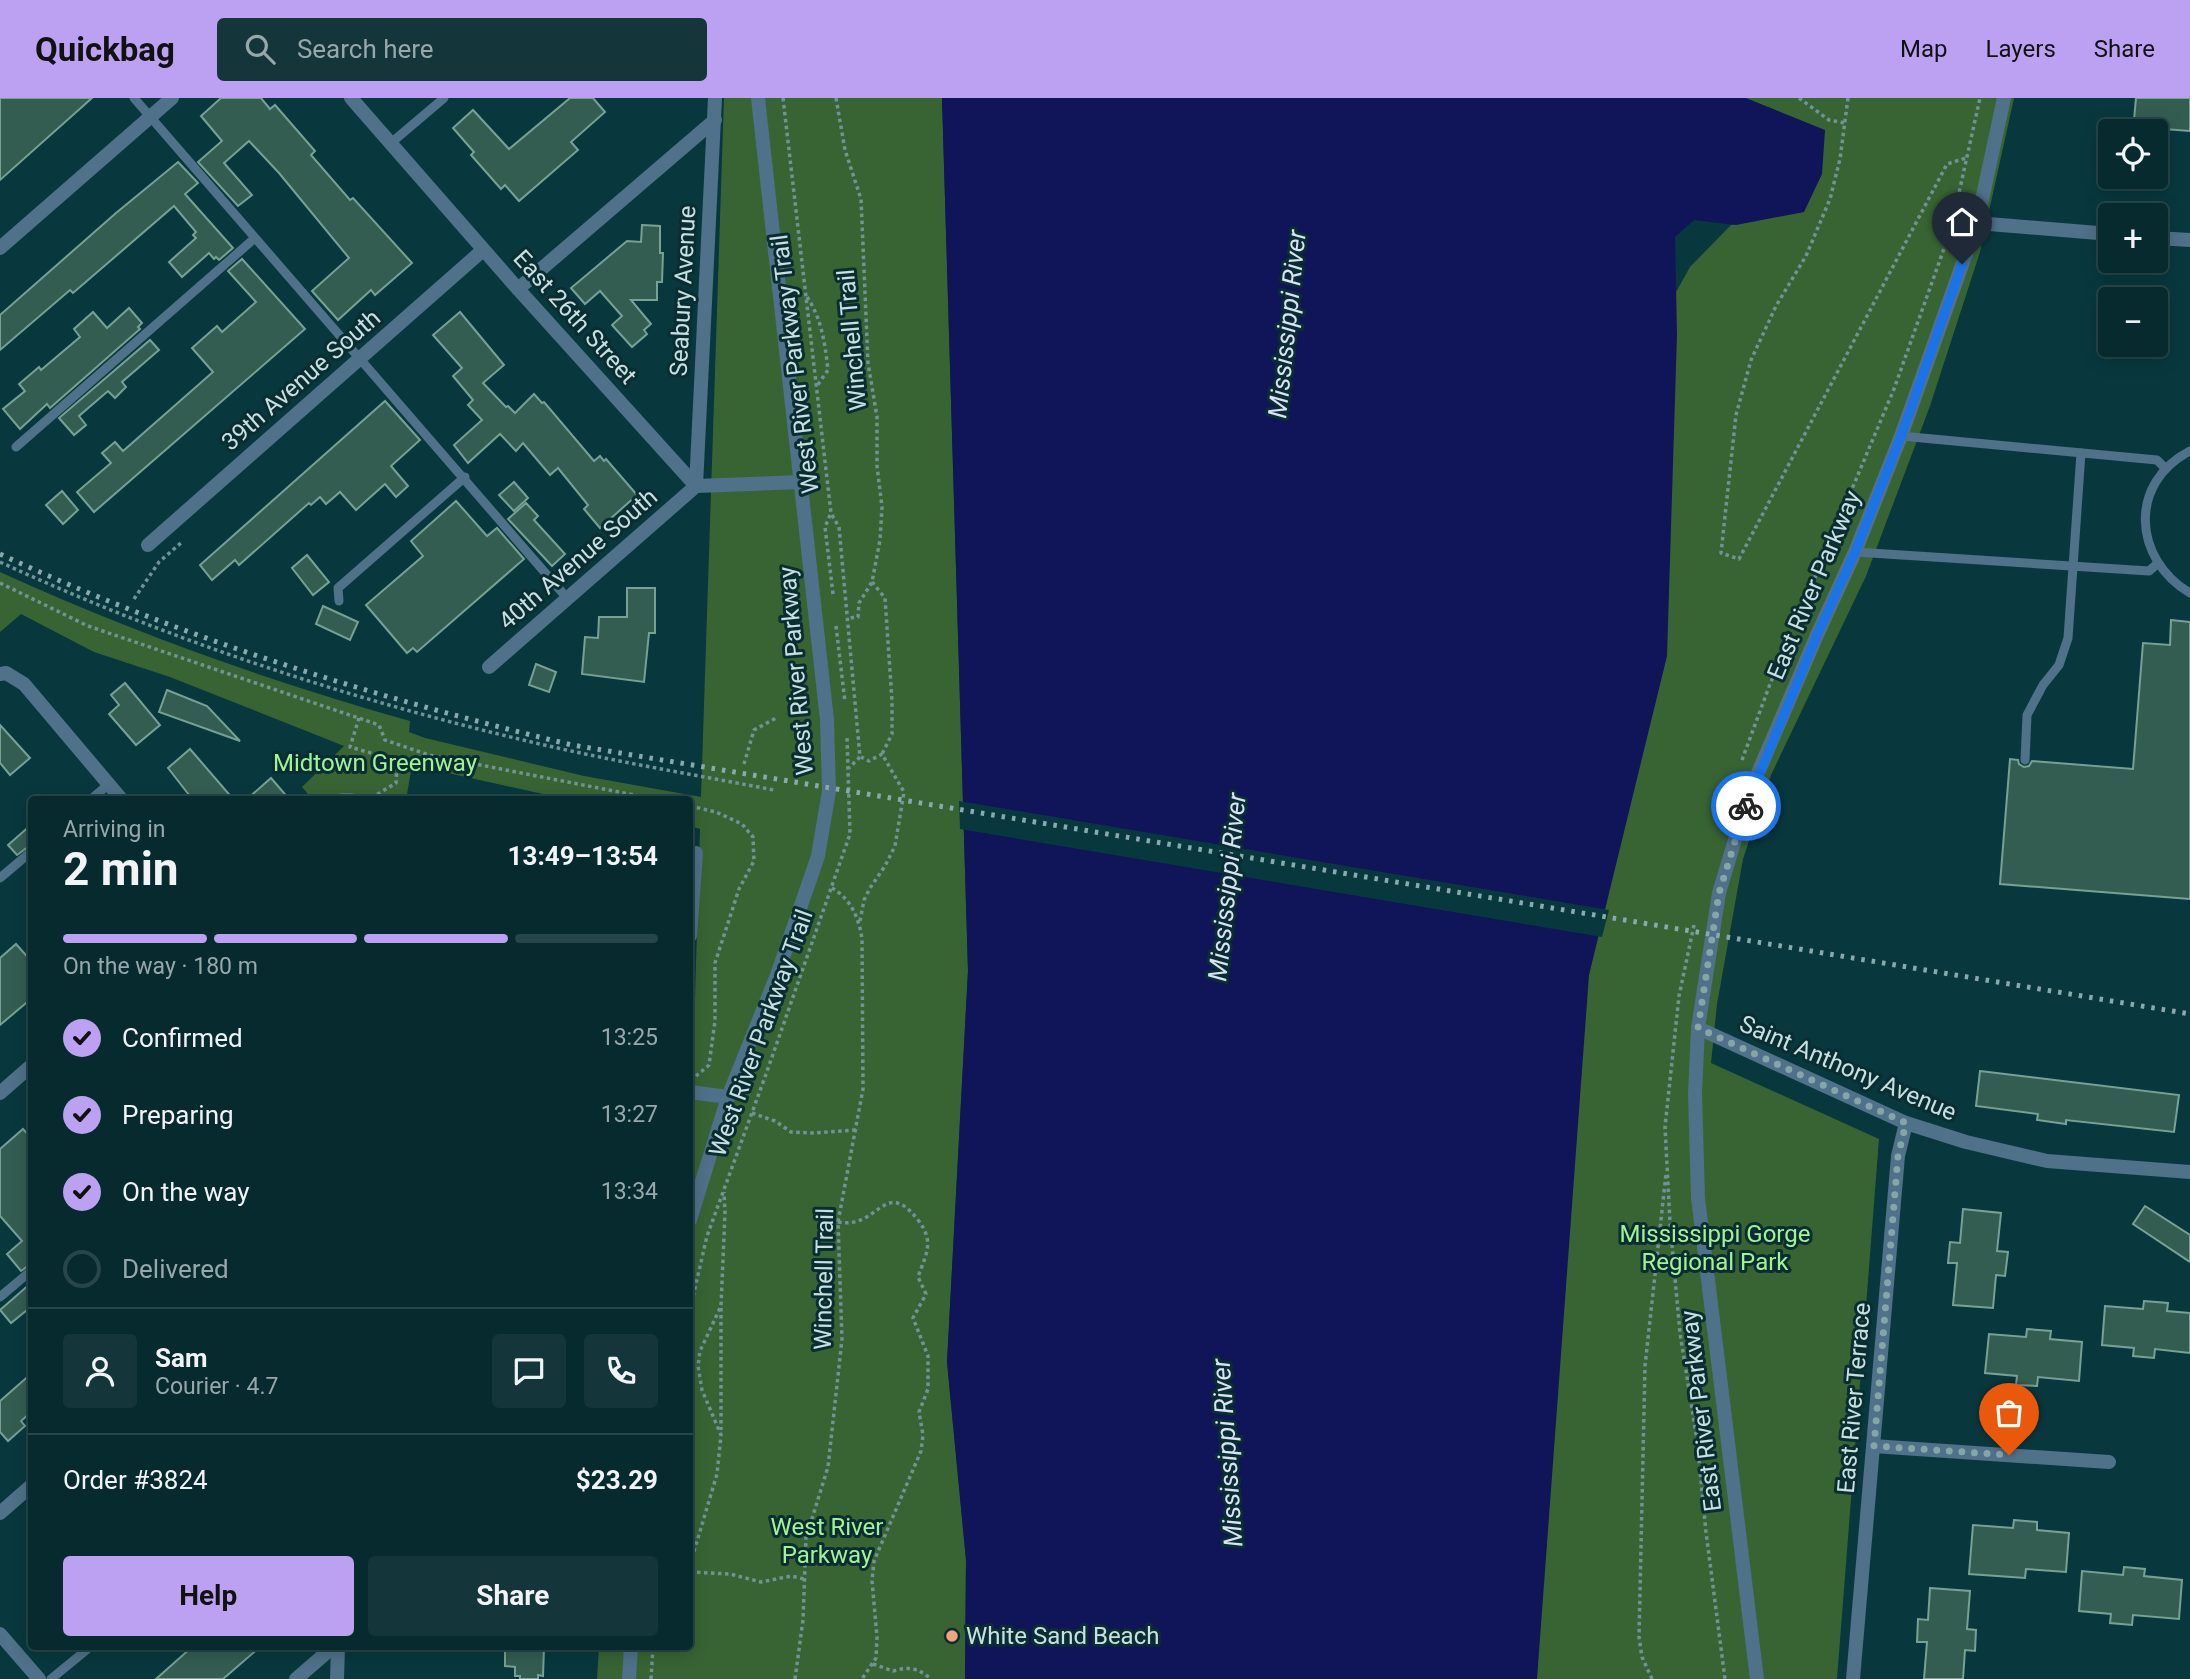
<!DOCTYPE html>
<html lang="en">
<head>
<meta charset="utf-8">
<style>
  body { margin:0; font-family:Roboto,sans-serif; background:#14363a; color:#f1f3f6; height:100vh; display:flex; flex-direction:column; font-size:26px; white-space:nowrap }
  * { box-sizing:border-box; margin:0 }
  p { font-size:23px; color:#98a7aa }
  .icon { flex:none; width:38px; height:38px; fill:none; stroke:currentColor; stroke-width:2; stroke-linecap:round; stroke-linejoin:round }
  .map { position:relative; flex:1; overflow:hidden }
  .panel { position:absolute; left:28px; top:698px; width:665px; height:854px; display:flex; flex-direction:column; background:#062a2e; border-radius:7px; box-shadow:0 4px 18px #0003,0 0 0 2px #27464a }
  .panel>* { flex:none }
  .buttons { position:absolute; left:2098px; top:21px; display:grid; gap:14px }
  .buttons a { display:grid; place-items:center; width:70px; height:70px; border-radius:7px; background:#062a2e; box-shadow:0 4px 18px #0003,0 0 0 2px #27464a; font-size:35px }
  .pin { position:absolute; display:grid; place-items:center; width:60px; height:60px; color:#fff; margin:-72px -30px; border-radius:50% 50% 50% 0; rotate:-45deg; box-shadow:0 0 7px #0007 }
  .pin .icon { rotate:45deg }
  .courier { position:absolute; display:grid; place-items:center; width:70px; height:70px; margin:-35px; border:5px solid #1a73e8; border-radius:50%; background:#fff; color:#222; box-shadow:0 2px 9px #0007 }
  .headline em { font-style:normal; font-weight:700 }
  .headline div { display:flex; flex-direction:column-reverse }
  .headline { display:flex; align-items:center; justify-content:space-between; height:119px; padding:0 35px }
  h1 { font-size:46px; font-weight:700; line-height:52px }
  .bar { display:grid; grid-template-columns:repeat(4,1fr); gap:10px 7px; align-content:center; height:84px; padding:0 35px }
  .bar i { height:9px; border-radius:5px; background:#27464a }
  .bar .active { background:#bca0f2 }
  .bar p { grid-column:span 4 }
  .line { display:flex; align-items:center; gap:18px; padding:0 35px; border-top:2px solid #27464a }
  .line div { flex:1 }
  .round { display:grid; place-items:center; flex:none; width:74px; height:74px; border-radius:7px; background:#14363a }
  ol { padding:0 35px; list-style:none }
  li { display:flex; align-items:center; gap:21px; height:77px }
  li p { margin-inline-start:auto }
  li .icon { padding:7px; border-radius:50%; background:#bca0f2; color:#111; stroke-width:4 }
  li:last-child { color:#98a7aa }
  li i { width:38px; height:38px; border:4px solid #27464a; border-radius:50% }
  .action { display:flex; gap:14px; margin-top:auto; padding:14px 35px }
  .action a { flex:1; height:80px; border-radius:7px; background:#bca0f2; color:#111; font-size:28px; font-weight:700; line-height:80px; text-align:center }
  .action a+a { background:#14363a; color:#f1f3f6 }
  header { display:flex; align-items:center; gap:42px; box-sizing:border-box; height:98px; padding:0 35px; background:#bca0f2; color:#111 }
  header strong { font-size:33px }
  nav { display:flex; gap:38px; margin-inline-start:auto; font-size:24px }
  .search { width:490px; height:63px; background:#14363a; display:flex; align-items:center; gap:18px; box-sizing:border-box; padding:0 24px; border-radius:7px; color:#98a7aa; font-size:26px }
  .map>svg:first-child { display:block }
  .green { fill:#386434 }
  .water { fill:#101458 }
  .pier { fill:#08383e }
  .building { fill:#345d52; stroke:#77a195; stroke-width:2 }
  .lines { fill:none; stroke-linecap:round; stroke-linejoin:round }
  .path { stroke:#719398; stroke-width:3.5; stroke-dasharray:3.5 3.5; stroke-linecap:butt }
  .service { stroke:#4f7189; stroke-width:9 }
  .minor { stroke:#4f7189; stroke-width:14 }
  .tertiary { stroke:#4f7189; stroke-width:14 }
  .rail { stroke:#8aa9ad; stroke-width:5; stroke-dasharray:3.5 7; stroke-linecap:butt }
  .done { stroke:#85a5a9; stroke-width:7; stroke-dasharray:0 12.6 }
  .route { stroke:#1a73e8; stroke-width:9 }
  .poi-dot { fill:#f1a17d; stroke:#0a2d31; stroke-width:2.5 }
  .labels { text-anchor:middle; dominant-baseline:central; stroke-width:6; stroke-linejoin:round; paint-order:stroke }
  .street-label { font-size:24px; fill:#c9e0e3; stroke:#0a2d31 }
  .park-label { font-size:24px; fill:#a0f497; stroke:#0a2d31 }
  .poi-label { font-size:24px; fill:#c9e0e3; stroke:#0a2d31; text-anchor:start }
  .water-label { font-size:26px; font-style:italic; fill:#dbe2f7; stroke:#0a2d31 }
</style>
</head>
<body>
<header>
<strong>Quickbag</strong>
<div class="search"><svg class="icon" aria-label="search" viewBox="0 0 24 24"><circle cx="10" cy="10" r="6"/><path d="M15 15l6 6"/></svg>Search here</div>
<nav><a>Map</a><a>Layers</a><a>Share</a></nav>
</header>
<div class="map">
<svg width="2190" height="1581" viewBox="0 0 2190 1581">
  <rect width="100%" height="100%" fill="#08383e"/>
  <g class="green">
    <path d="M724,0H942L968,873L947,1264L966,1462L965,1581H597L599,1549H690V966H693L700,731L690,728V702H570L412,667L406,702H313L302,689L344,648L170,579L94,554L21,516L0,534V474C134,535 268,583 410,623L409,634L425,640L584,678L701,699Z"/>
    <path d="M1712,0H2014L1980,154L1930,308L1866,478L1771,677L1743,761L1717,906L1711,965L1879,1041L1837,1581H1536L1574,887L1661,221L1690,169L1731,127L1789,110Z"/>
  </g>
  <path class="water" d="M942,0H1746L1825,32L1822,76L1804,114L1736,127L1694,122L1675,139L1677,236L1667,558L1589,877L1537,1581H965L966,1462L947,1264L968,873Z"/>
  <path class="pier" d="M959,703L1609,812L1602,839L960,731Z"/>
  <g class="building">
    <path d="M0,0H92L0,82Z"/>
    <path d="M221,0H261L270,11L275,7L315,53L311,57L350,102L353,100L412,165L375,197L371,192L338,222L312,193L349,160L279,75L249,43L224,65L252,97L238,108L198,64L222,43L201,18Z"/>
    <path d="M570,0H593L605,14L571,44L578,52L519,103L505,87L501,91L471,57L474,54L453,30L473,12L509,51Z"/>
    <path d="M2136,0H2190V33L2164,31L2163,33H2133Z"/>
    <path d="M178,64L198,85L185,96L233,150L219,162L216,159L214,161L209,155L182,179L169,164L196,140L193,137L196,134L174,108L73,195L70,192L0,252V217L116,115Z"/>
    <path d="M642,127L660,128V155H663L662,184H657V202H631L651,226L644,232L647,236L632,249L612,227L622,218L600,193L585,206L571,190L627,143L641,144Z"/>
    <path d="M242,161L305,231L94,414L77,394L111,365L102,355L115,344L123,353L213,274L192,250L217,228L222,234L256,204L228,173Z"/>
    <path d="M129,210L142,225L138,229L140,231L50,310L47,306L20,331L3,311L25,293L19,286L39,269L41,272L80,239L74,231L93,214L107,230Z"/>
    <path d="M460,214L504,267L483,285L506,309L508,308L515,315L534,296L542,305L544,304L594,363L600,358L604,363L606,361L637,397L600,430L584,411L588,407L558,370L550,377L523,345L516,353L500,336L468,365L454,347L482,322L468,307L473,302L453,278L462,270L433,237Z"/>
    <path d="M150,242L159,252L122,284L126,289L115,300L108,293L79,318L86,327L74,337L59,320Z"/>
    <path d="M385,303L420,342L391,368L408,388L396,399L385,386L356,412L340,394L326,406L320,399L311,407L309,405L239,467L235,462L212,482L200,467Z"/>
    <path d="M514,384L528,400L514,413L499,397Z"/>
    <path d="M62,393L78,412L63,426L46,407Z"/>
    <path d="M456,403L487,438L497,430L524,461L417,554L413,550L407,555L366,507L423,458L411,443Z"/>
    <path d="M526,405L538,418L534,422L565,456L552,468L508,421Z"/>
    <path d="M307,457L329,484L313,497L292,470Z"/>
    <path d="M627,490H655V535H649L644,584L582,576L585,539L598,540L599,519H627Z"/>
    <path d="M323,508L358,524L350,542L316,526Z"/>
    <path d="M2171,522L2190,524V801L2000,786L2010,661L2018,662L2019,666L2024,669L2029,668L2032,663L2133,671L2143,545L2170,547Z"/>
    <path d="M536,566L556,574L549,594L529,587Z"/>
    <path d="M125,585L160,627L136,647L109,616L119,607L111,597Z"/>
    <path d="M167,592L207,608L240,643L159,614Z"/>
    <path d="M0,627L30,660L10,677L0,665Z"/>
    <path d="M190,651L234,702H193L168,670Z"/>
    <path d="M271,680L290,702H246Z"/>
    <path d="M32,726V746L17,757L8,747Z"/>
    <path d="M16,846L32,864V900L0,927V860Z"/>
    <path d="M1980,973L2179,997L2174,1034L2066,1022V1026L2037,1022L2038,1016L1976,1008Z"/>
    <path d="M23,1031L32,1041V1165L21,1173L7,1156L22,1143L0,1118V1051Z"/>
    <path d="M2145,1108L2190,1137V1164L2133,1126Z"/>
    <path d="M1963,1111L2001,1115L1997,1153L2008,1154L2005,1178L1996,1177L1993,1210L1953,1207L1957,1165H1948L1950,1144L1960,1145Z"/>
    <path d="M32,1182V1208L11,1225L0,1212L31,1185Z"/>
    <path d="M2144,1203L2168,1205L2167,1213L2190,1215V1255L2155,1251L2154,1260L2133,1258L2134,1250L2102,1247L2105,1208L2143,1211Z"/>
    <path d="M2027,1231L2051,1233L2050,1241L2082,1244L2079,1283L2038,1279L2037,1288L2016,1287L2017,1278L1985,1275L1989,1236L2026,1239Z"/>
    <path d="M32,1275V1313L21,1323L25,1328L8,1343L0,1334V1303Z"/>
    <path d="M2014,1422L2037,1424V1432L2069,1435L2066,1474L2026,1471L2025,1480L1969,1476L1973,1427L2013,1430Z"/>
    <path d="M2124,1469L2145,1471L2144,1478L2182,1482L2179,1521L2133,1517L2132,1527L2110,1525L2111,1516L2079,1513L2082,1473L2123,1477Z"/>
    <path d="M1930,1490L1970,1493L1967,1531L1976,1532L1975,1553L1965,1552L1963,1581H1924L1927,1544H1917L1918,1521L1928,1522Z"/>
    <path d="M192,1549H260L223,1581H156Z"/>
    <path d="M505,1549H544L543,1578L538,1577V1581H520V1578H515V1569L505,1568Z"/>
  </g>
  <g class="lines">
    <g class="path">
      <path d="M783,0L831,415L825,429L833,496"/>
      <path d="M836,0L845,52L861,101L868,265L877,319V368L882,409L880,442L872,484L859,505L858,519L848,520"/>
      <path d="M1799,0L1829,22L1845,25"/>
      <path d="M1848,0L1840,61L1830,101L1806,158L1776,208L1751,262L1736,317L1721,455L1739,461L1947,66L1966,60"/>
      <path d="M807,199C822,221 825,246 828,272L817,288"/>
      <path d="M832,417L839,429L860,659L849,670"/>
      <path d="M0,464C173,544 355,603 540,646C617,664 696,677 774,692"/>
      <path d="M872,484L885,500L892,603V636L882,656"/>
      <path d="M0,485L88,528L379,627L385,642L429,657L660,702"/>
      <path d="M134,501L159,464L182,444"/>
      <path d="M836,528L845,604"/>
      <path d="M359,620L350,649L395,662L397,666L396,685L376,697"/>
      <path d="M1742,662L1770,586L1894,291L1951,131L1980,0"/>
      <path d="M744,666L754,632L778,619"/>
      <path d="M690,708L716,714L742,726L753,739L754,763L739,791L715,865V923L709,967L696,978"/>
      <path d="M860,823L864,802L870,790L885,768L895,748L904,694L882,656L869,663L861,659"/>
      <path d="M1694,827L1679,898L1665,1029L1670,1125L1680,1235L1697,1342L1706,1434L1725,1581"/>
      <path d="M752,1015L775,1023L791,1034L813,1035L856,1032"/>
      <path d="M838,1124C879,1132 884,1078 918,1122C935,1144 926,1156 918,1179L926,1196L913,1220L928,1258V1291L919,1314L923,1337L921,1353L874,1463L872,1483L877,1539L876,1560L862,1581"/>
      <path d="M721,1210V1332"/>
      <path d="M690,1212L707,1138L765,979L850,736L847,639"/>
      <path d="M690,1467L717,1376L721,1337L702,1292L698,1268L700,1253L721,1208L725,1115L724,1094"/>
      <path d="M690,1474L730,1476L761,1484L791,1478L804,1481"/>
      <path d="M873,1566L893,1573L905,1570L918,1572L929,1579"/>
      <path d="M651,1581L653,1549"/>
      <path d="M795,1581L803,1522L806,1440L828,1369L842,1241L838,1124L863,991L862,841C859,820 851,801 832,790"/>
      <path d="M1652,1581L1642,1559L1639,1539L1645,1268L1666,1076"/>
    </g>
    <g class="service">
      <path d="M134,0L567,500"/>
      <path d="M391,45L444,0"/>
      <path d="M1901,338L2157,362L2165,370"/>
      <path d="M16,349L255,140"/>
      <path d="M2190,353C2128,385 2133,461 2190,495"/>
      <path d="M1855,454L2149,473L2157,466"/>
      <path d="M339,503L338,490L465,379"/>
      <path d="M2025,662L2027,617L2043,587L2059,567L2068,540L2081,355"/>
      <path d="M90,702L109,686"/>
      <path d="M0,780L32,753"/>
      <path d="M0,1199L32,1172"/>
      <path d="M51,1581L90,1549"/>
    </g>
    <g class="minor">
      <path d="M351,0L518,191L696,388L801,384"/>
      <path d="M1977,125L2110,136"/>
      <path d="M2156,140L2190,142"/>
      <path d="M0,150L172,0"/>
      <path d="M518,191L715,22"/>
      <path d="M148,447L483,152"/>
      <path d="M489,569L696,388L715,0"/>
      <path d="M0,576L6,575L24,586L122,702"/>
      <path d="M342,702H351"/>
      <path d="M690,838L696,755"/>
      <path d="M1698,930L1906,1025L1966,1044L2047,1063L2190,1074"/>
      <path d="M690,994L728,999"/>
      <path d="M0,995L32,967"/>
      <path d="M690,1122L728,999L777,877L818,758L829,693L827,622L758,0"/>
      <path d="M1873,1348L2109,1364"/>
      <path d="M0,1415L32,1387"/>
      <path d="M0,1536L39,1581"/>
      <path d="M296,1581L333,1549"/>
      <path d="M337,1581L338,1549"/>
      <path d="M629,1581L631,1549"/>
      <path d="M1853,1581L1898,1058L1906,1025"/>
    </g>
    <path class="tertiary" d="M1757,1581L1698,1100L1695,995L1698,930L1719,795L1748,698L1817,537L1855,454L1901,338L1977,125L2004,0"/>
    <path class="rail" d="M0,456C183,541 377,600 572,647L2190,916"/>
  </g>
  <g class="lines">
    <path class="done" d="M1746,708L1719,795L1698,930L1906,1025L1898,1058L1874,1348L2009,1357"/>
    <path class="route" d="M1746,708L1817,537L1855,454L1901,338L1962,166"/>
  </g>
  <circle class="poi-dot" cx="952" cy="1538" r="7"/>
  <g class="labels">
    <g class="street-label">
      <text transform="translate(683 193) rotate(-87)">Seabury Avenue</text>
      <text transform="translate(575 219) rotate(48)">East 26th Street</text>
      <text transform="translate(852 242) rotate(-95)">Winchell Trail</text>
      <text transform="translate(795 266) rotate(-97)">West River Parkway Trail</text>
      <text transform="translate(301 282) rotate(-41)">39th Avenue South</text>
      <text transform="translate(578 461) rotate(-41)">40th Avenue South</text>
      <text transform="translate(1814 487) rotate(-67)">East River Parkway</text>
      <text transform="translate(796 573) rotate(-95)">West River Parkway</text>
      <text transform="translate(761 935) rotate(-70)">West River Parkway Trail</text>
      <text transform="translate(1848 970) rotate(23)">Saint Anthony Avenue</text>
      <text transform="translate(824 1181) rotate(-89)">Winchell Trail</text>
      <text transform="translate(1854 1300) rotate(-85)">East River Terrace</text>
      <text transform="translate(1701 1313) rotate(-97)">East River Parkway</text>
    </g>
    <g class="park-label">
      <text x="375" y="665">Midtown Greenway</text>
      <text x="1715" y="1136">Mississippi Gorge<tspan x="1715" dy="28">Regional Park</tspan></text>
      <text x="827" y="1429">West River<tspan x="827" dy="28">Parkway</tspan></text>
    </g>
    <g class="poi-label">
      <text x="966" y="1538">White Sand Beach</text>
    </g>
    <g class="water-label">
      <text transform="translate(1287 226) rotate(-84)">Mississippi River</text>
      <text transform="translate(1227 789) rotate(-84)">Mississippi River</text>
      <text transform="translate(1227 1355) rotate(-94)">Mississippi River</text>
    </g>
  </g>
</svg>
<div class="buttons">
<a><svg class="icon" aria-label="locate" viewBox="0 0 24 24"><circle cx="12" cy="12" r="6"/><path d="M12 2v4M12 18v4M2 12h4M18 12h4"/></svg></a>
<a>+</a>
<a>−</a>
</div>
<div class="pin" style="left:2009px;top:1357px;background:#ea580c"><svg class="icon" aria-label="bag" viewBox="0 0 24 24"><path d="M5 8h14l-1 12H6zM9 8a3 3 0 0 1 6 0"/></svg></div>
<div class="pin" style="left:1962px;top:166px;background:#1f2937"><svg class="icon" aria-label="home" viewBox="0 0 24 24"><path d="M3 11l9-7 9 7M6 9v11h12V9"/></svg></div>
<div class="courier" style="left:1746px;top:708px"><svg class="icon" aria-label="bike" viewBox="0 0 24 24"><circle cx="6" cy="16" r="4"/><circle cx="18" cy="16" r="4"/><path d="M6 16l4-8h5l3 8M10 8l3 8H6M13 5h3"/></svg></div>
<section class="panel">
<div class="headline"><div><h1>2 min</h1><p>Arriving in</p></div><em>13:49–13:54</em></div>
<div class="bar"><i class="active"></i><i class="active"></i><i class="active"></i><i></i><p>On the way · 180 m</p></div>
<ol>
<li><svg class="icon" aria-label="check" viewBox="0 0 24 24"><path d="M5 12l5 5 9-10"/></svg>Confirmed<p>13:25</p></li>
<li><svg class="icon" aria-label="check" viewBox="0 0 24 24"><path d="M5 12l5 5 9-10"/></svg>Preparing<p>13:27</p></li>
<li><svg class="icon" aria-label="check" viewBox="0 0 24 24"><path d="M5 12l5 5 9-10"/></svg>On the way<p>13:34</p></li>
<li><i></i>Delivered</li>
</ol>
<div class="line" style="height:126px"><a class="round"><svg class="icon" aria-label="person" viewBox="0 0 24 24"><circle cx="12" cy="8" r="4"/><path d="M4 21q1-7 8-7t8 7"/></svg></a><div><b>Sam</b><p>Courier · 4.7</p></div><a class="round"><svg class="icon" aria-label="chat" viewBox="0 0 24 24"><path d="M4 5h16v11H9l-5 4z"/></svg></a><a class="round"><svg class="icon" aria-label="phone" viewBox="0 0 24 24"><path d="M5 4h4l2 5-3 2q2 4 5 5l2-3 5 2v4C11 20 4 13 5 4z"/></svg></a></div>
<div class="line" style="height:91px"><div>Order #3824</div><b>$23.29</b></div>
<div class="action"><a>Help</a><a>Share</a></div>
</section>
</div>
</body>
</html>
